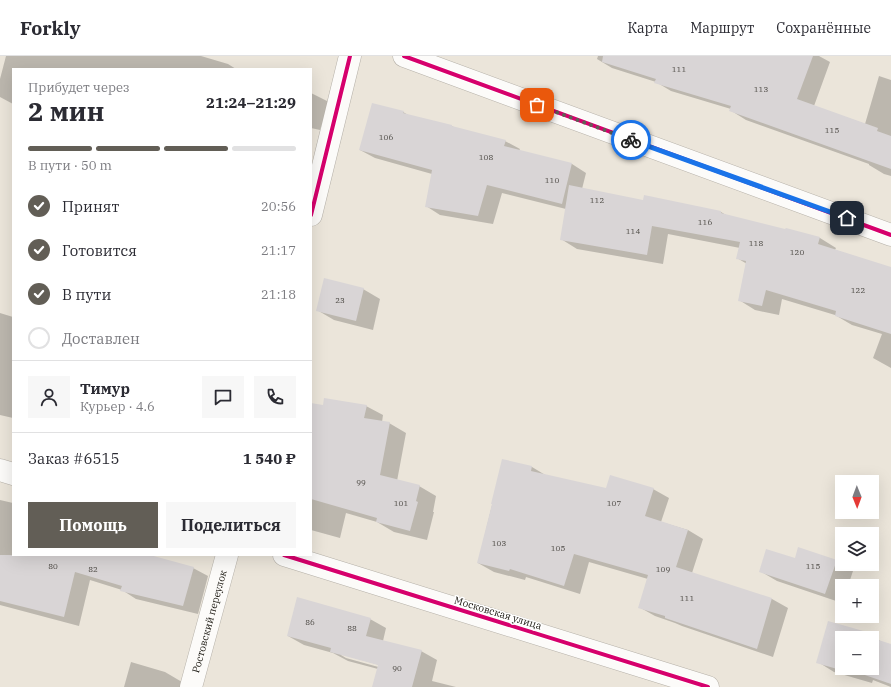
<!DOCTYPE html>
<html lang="ru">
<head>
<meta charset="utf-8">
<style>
  body { margin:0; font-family:"IBM Plex Serif",serif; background:#f7f7f7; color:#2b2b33; height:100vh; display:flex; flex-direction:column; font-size:15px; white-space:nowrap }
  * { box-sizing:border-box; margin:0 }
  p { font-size:13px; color:#7c7c81 }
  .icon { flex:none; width:22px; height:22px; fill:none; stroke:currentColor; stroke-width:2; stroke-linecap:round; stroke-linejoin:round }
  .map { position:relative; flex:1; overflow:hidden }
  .details { position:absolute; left:12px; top:12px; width:300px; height:488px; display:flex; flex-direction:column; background:#fff; border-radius:0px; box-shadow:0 4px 16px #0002 }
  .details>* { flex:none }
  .needle { width:26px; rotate:179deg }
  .controls { position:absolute; left:835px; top:419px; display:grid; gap:8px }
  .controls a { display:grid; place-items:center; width:44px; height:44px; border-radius:0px; background:#fff; box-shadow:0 4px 16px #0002; font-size:20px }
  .pin { position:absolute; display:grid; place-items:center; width:34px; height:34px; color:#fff; margin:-17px; border-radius:8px; box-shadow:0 2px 6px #0006 }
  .courier { position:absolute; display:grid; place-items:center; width:40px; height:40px; margin:-20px; border:3px solid #1a73e8; border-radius:50%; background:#fff; color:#222; box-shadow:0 1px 5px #0007 }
  .summary em { font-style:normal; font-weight:800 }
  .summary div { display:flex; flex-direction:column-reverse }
  .summary { display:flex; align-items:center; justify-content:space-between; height:68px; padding:0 16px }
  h1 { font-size:26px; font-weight:800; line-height:30px }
  .bar { display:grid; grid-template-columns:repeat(4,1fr); gap:6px 4px; align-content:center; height:48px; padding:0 16px }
  .bar i { height:5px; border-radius:3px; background:#e1e1e2 }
  .bar .current { background:#625e56 }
  .bar p { grid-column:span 4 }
  .line { display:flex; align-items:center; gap:10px; padding:0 16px; border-top:1px solid #e1e1e2 }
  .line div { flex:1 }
  .round { display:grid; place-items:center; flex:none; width:42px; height:42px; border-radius:0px; background:#f7f7f7 }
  ol { padding:0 16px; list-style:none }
  li { display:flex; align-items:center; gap:12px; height:44px }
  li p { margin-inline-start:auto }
  li .icon { padding:4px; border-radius:50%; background:#625e56; color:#fff; stroke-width:4 }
  li:last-child { color:#7c7c81 }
  li i { width:22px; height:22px; border:2px solid #e1e1e2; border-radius:50% }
  .cta { display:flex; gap:8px; margin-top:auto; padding:8px 16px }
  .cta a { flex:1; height:46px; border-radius:0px; background:#625e56; color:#fff; font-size:16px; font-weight:800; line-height:46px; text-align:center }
  .cta a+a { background:#f7f7f7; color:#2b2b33 }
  header { display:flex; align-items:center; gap:24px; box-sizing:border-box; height:56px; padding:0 20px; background:#fff; border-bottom:1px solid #e1e1e2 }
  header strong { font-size:19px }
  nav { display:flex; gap:22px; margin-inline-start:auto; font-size:14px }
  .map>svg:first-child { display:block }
  .shadow { fill:#0003; fill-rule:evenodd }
  .building { fill:#d9d5d6; fill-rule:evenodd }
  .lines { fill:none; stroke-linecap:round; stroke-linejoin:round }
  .minor-casing { stroke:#b5b0a8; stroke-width:23 }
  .tertiary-casing { stroke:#b5b0a8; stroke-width:23 }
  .minor { stroke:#fcfbf9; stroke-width:22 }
  .tertiary { stroke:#fcfbf9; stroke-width:22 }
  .cycleway-casing { stroke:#fff; stroke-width:6 }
  .cycleway { stroke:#d6006c; stroke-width:4 }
  .done { stroke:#625e56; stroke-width:4; stroke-dasharray:0 7.2 }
  .route { stroke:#1a73e8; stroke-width:5 }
  .labels { text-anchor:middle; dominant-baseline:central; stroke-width:3; stroke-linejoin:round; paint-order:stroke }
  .number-label { font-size:8px; fill:#4b4843 }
  .street-label { font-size:10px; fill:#19160f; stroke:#fff }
</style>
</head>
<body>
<header>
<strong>Forkly</strong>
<nav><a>Карта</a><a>Маршрут</a><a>Сохранённые</a></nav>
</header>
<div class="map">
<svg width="891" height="631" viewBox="0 0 891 631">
  <rect width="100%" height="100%" fill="#ebe5da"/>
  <g class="shadow">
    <path d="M6,0H201L228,8L236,13H13V48L0,41V23Z"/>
    <path d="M598,0H819L830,6L814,50L865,68L879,20L891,24V120L884,118L869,109V108L746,64L730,54L731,53L671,35L656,26L612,12L597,3Z"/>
    <path d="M311,37L329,46L320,74L311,72Z"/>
    <path d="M403,56L410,60L452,70L457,73L505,85L520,93L519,95L572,108L586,117L582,133L644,145L721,156L726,159L786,175V173L820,182L836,192L835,194L891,212V312L873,302L882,278L852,269L835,259L782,243L779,259L755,254L739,244L747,208L737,202L740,192L668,178L663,208L577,193L561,183L566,153L502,137L493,168L440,159L426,150L432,118L375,102L360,94Z"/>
    <path d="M363,233L380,243L373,274L334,264L317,254Z"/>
    <path d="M0,257L13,261V362L0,359Z"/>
    <path d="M311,348L324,350H366L383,359L382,366L389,367L406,377L397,425L419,430L436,440L433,456H434L427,484L394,476L377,466L346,457L340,482L311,474Z"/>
    <path d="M503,404L532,411L547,420L606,433H653L669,442L661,466L688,474L703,483L692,517L772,543L788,552L773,601L682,570L675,567L655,560L639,551L648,523L589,506L580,538L526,521L525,524L494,516L478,507Z"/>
    <path d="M0,444L13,447V499H150V500L193,512L208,520L198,558L136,543L122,534L90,524L79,570L0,549Z"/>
    <path d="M795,503L837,505L853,515L848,530H842V547L777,525L760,515Z"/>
    <path d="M370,563L386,572L383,585L421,595L437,604L432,625L456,631H373L378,613L348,605L333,597L304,589L288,580ZM341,598L383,610L382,612L346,602L341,599Z"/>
    <path d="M829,567L867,577L882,586L891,589V631L873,624L872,627L834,616L818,606ZM842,582H872V612H842Z"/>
    <path d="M131,606L165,616L182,626L180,631H124Z"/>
  </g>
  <g class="building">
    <path d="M603,0H813L797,43L878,72L877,75L891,80V113L729,55L731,50L654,27L656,23L602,6Z"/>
    <path d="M372,47L404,55L403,57L452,69V70L506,84L504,90L572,107L562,148L487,129L478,160L425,151L432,114L359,94Z"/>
    <path d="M569,129L643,144L644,139L721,155V157L785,173L786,172L820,181L818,188L891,211V278L835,260L836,255L766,234L762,250L738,245L746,205L736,203L740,186L652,170L647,199L560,184Z"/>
    <path d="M324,222L364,232L356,265L316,255Z"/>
    <path d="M324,342L367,349L364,362L390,366L380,419L420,429L416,445L418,446L410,475L376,466L377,462L311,443V347L323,349Z"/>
    <path d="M502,403L532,410L531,415L606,432L610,419L654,432L645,460L688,474L676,511L772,542L757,593L665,562V560L638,552L648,519L574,498L564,530L510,513L509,515L477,507L492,448H491Z"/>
    <path d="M798,491L837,504L825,538L759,516L766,493L795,502Z"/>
    <path d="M0,499H150L194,511L183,550L120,535L122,530L75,516L64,561L0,545Z"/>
    <path d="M297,541L371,562L366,580L422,594L412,631H372L378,609L330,596L331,592L287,580Z"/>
    <path d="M828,565L867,576L866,580L891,588V628L856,616L855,618L816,607ZM842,582H872V612H842Z"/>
  </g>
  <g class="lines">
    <g class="minor-casing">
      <g id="minor">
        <path d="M404,0L891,179"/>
        <path d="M311,159L350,0"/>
        <path id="s1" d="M191,631L227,499"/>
      </g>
    </g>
    <g class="tertiary-casing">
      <g id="tertiary">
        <path d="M0,414L13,418"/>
        <path d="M284,499L708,631"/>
      </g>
    </g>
    <use href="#minor" class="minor"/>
    <use href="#tertiary" class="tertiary"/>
    <g class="cycleway-casing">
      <g id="cycleway">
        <path d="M404,0L891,179"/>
        <path d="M311,159L350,0"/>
        <path d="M284,499L708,631"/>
      </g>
    </g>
    <use href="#cycleway" class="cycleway"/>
  </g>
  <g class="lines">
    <path class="done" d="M537,49L631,84"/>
    <path class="route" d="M631,84L847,162"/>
  </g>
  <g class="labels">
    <g class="number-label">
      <text x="679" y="13">111</text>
      <text x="761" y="33">113</text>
      <text x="832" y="74">115</text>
      <text x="386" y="81">106</text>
      <text x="486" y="101">108</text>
      <text x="552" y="124">110</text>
      <text x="597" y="144">112</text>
      <text x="705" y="166">116</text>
      <text x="633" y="175">114</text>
      <text x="756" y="187">118</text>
      <text x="797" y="196">120</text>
      <text x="858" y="234">122</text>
      <text x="340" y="244">23</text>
      <text x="361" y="426">99</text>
      <text x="401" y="447">101</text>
      <text x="614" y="447">107</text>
      <text x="499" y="487">103</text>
      <text x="558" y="492">105</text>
      <text x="53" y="510">80</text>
      <text x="813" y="510">115</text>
      <text x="93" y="513">82</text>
      <text x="663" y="513">109</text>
      <text x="687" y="542">111</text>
      <text x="310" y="566">86</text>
      <text x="352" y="572">88</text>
      <text x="397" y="612">90</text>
    </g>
    <g class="street-label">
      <text transform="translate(498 557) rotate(17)">Московская улица</text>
      <text stroke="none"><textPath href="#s1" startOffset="68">Ростовский переулок</textPath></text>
    </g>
  </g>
</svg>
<div class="controls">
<a><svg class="needle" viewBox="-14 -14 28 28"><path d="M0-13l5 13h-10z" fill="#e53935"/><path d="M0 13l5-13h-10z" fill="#7c7c81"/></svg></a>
<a><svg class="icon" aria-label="layers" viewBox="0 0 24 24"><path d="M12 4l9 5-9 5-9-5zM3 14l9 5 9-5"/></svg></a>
<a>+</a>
<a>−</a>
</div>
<div class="pin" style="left:537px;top:49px;background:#ea580c"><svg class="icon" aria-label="bag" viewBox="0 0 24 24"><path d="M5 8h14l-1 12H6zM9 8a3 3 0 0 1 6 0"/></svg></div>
<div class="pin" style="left:847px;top:162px;background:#1f2937"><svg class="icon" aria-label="home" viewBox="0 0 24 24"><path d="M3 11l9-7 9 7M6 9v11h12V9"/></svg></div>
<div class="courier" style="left:631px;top:84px"><svg class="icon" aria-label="bike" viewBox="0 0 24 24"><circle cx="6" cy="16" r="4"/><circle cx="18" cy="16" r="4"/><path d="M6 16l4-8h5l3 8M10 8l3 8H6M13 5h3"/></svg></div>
<section class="details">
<div class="summary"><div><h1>2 мин</h1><p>Прибудет через</p></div><em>21:24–21:29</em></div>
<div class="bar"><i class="current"></i><i class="current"></i><i class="current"></i><i></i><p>В пути · 50 m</p></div>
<ol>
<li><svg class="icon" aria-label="check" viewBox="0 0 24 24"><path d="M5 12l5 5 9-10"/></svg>Принят<p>20:56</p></li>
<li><svg class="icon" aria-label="check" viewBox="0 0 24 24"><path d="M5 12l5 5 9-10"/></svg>Готовится<p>21:17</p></li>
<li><svg class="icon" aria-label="check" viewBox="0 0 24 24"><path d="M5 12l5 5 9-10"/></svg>В пути<p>21:18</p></li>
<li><i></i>Доставлен</li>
</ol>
<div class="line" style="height:72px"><a class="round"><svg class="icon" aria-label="person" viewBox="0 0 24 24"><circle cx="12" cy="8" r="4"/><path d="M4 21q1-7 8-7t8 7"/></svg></a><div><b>Тимур</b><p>Курьер · 4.6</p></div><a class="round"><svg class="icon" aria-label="chat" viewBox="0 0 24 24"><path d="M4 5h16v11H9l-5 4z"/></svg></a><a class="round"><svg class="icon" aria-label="phone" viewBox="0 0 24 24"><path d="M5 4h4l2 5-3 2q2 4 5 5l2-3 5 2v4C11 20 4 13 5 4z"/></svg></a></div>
<div class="line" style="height:52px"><div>Заказ #6515</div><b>1 540 ₽</b></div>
<div class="cta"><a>Помощь</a><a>Поделиться</a></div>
</section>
</div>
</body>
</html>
